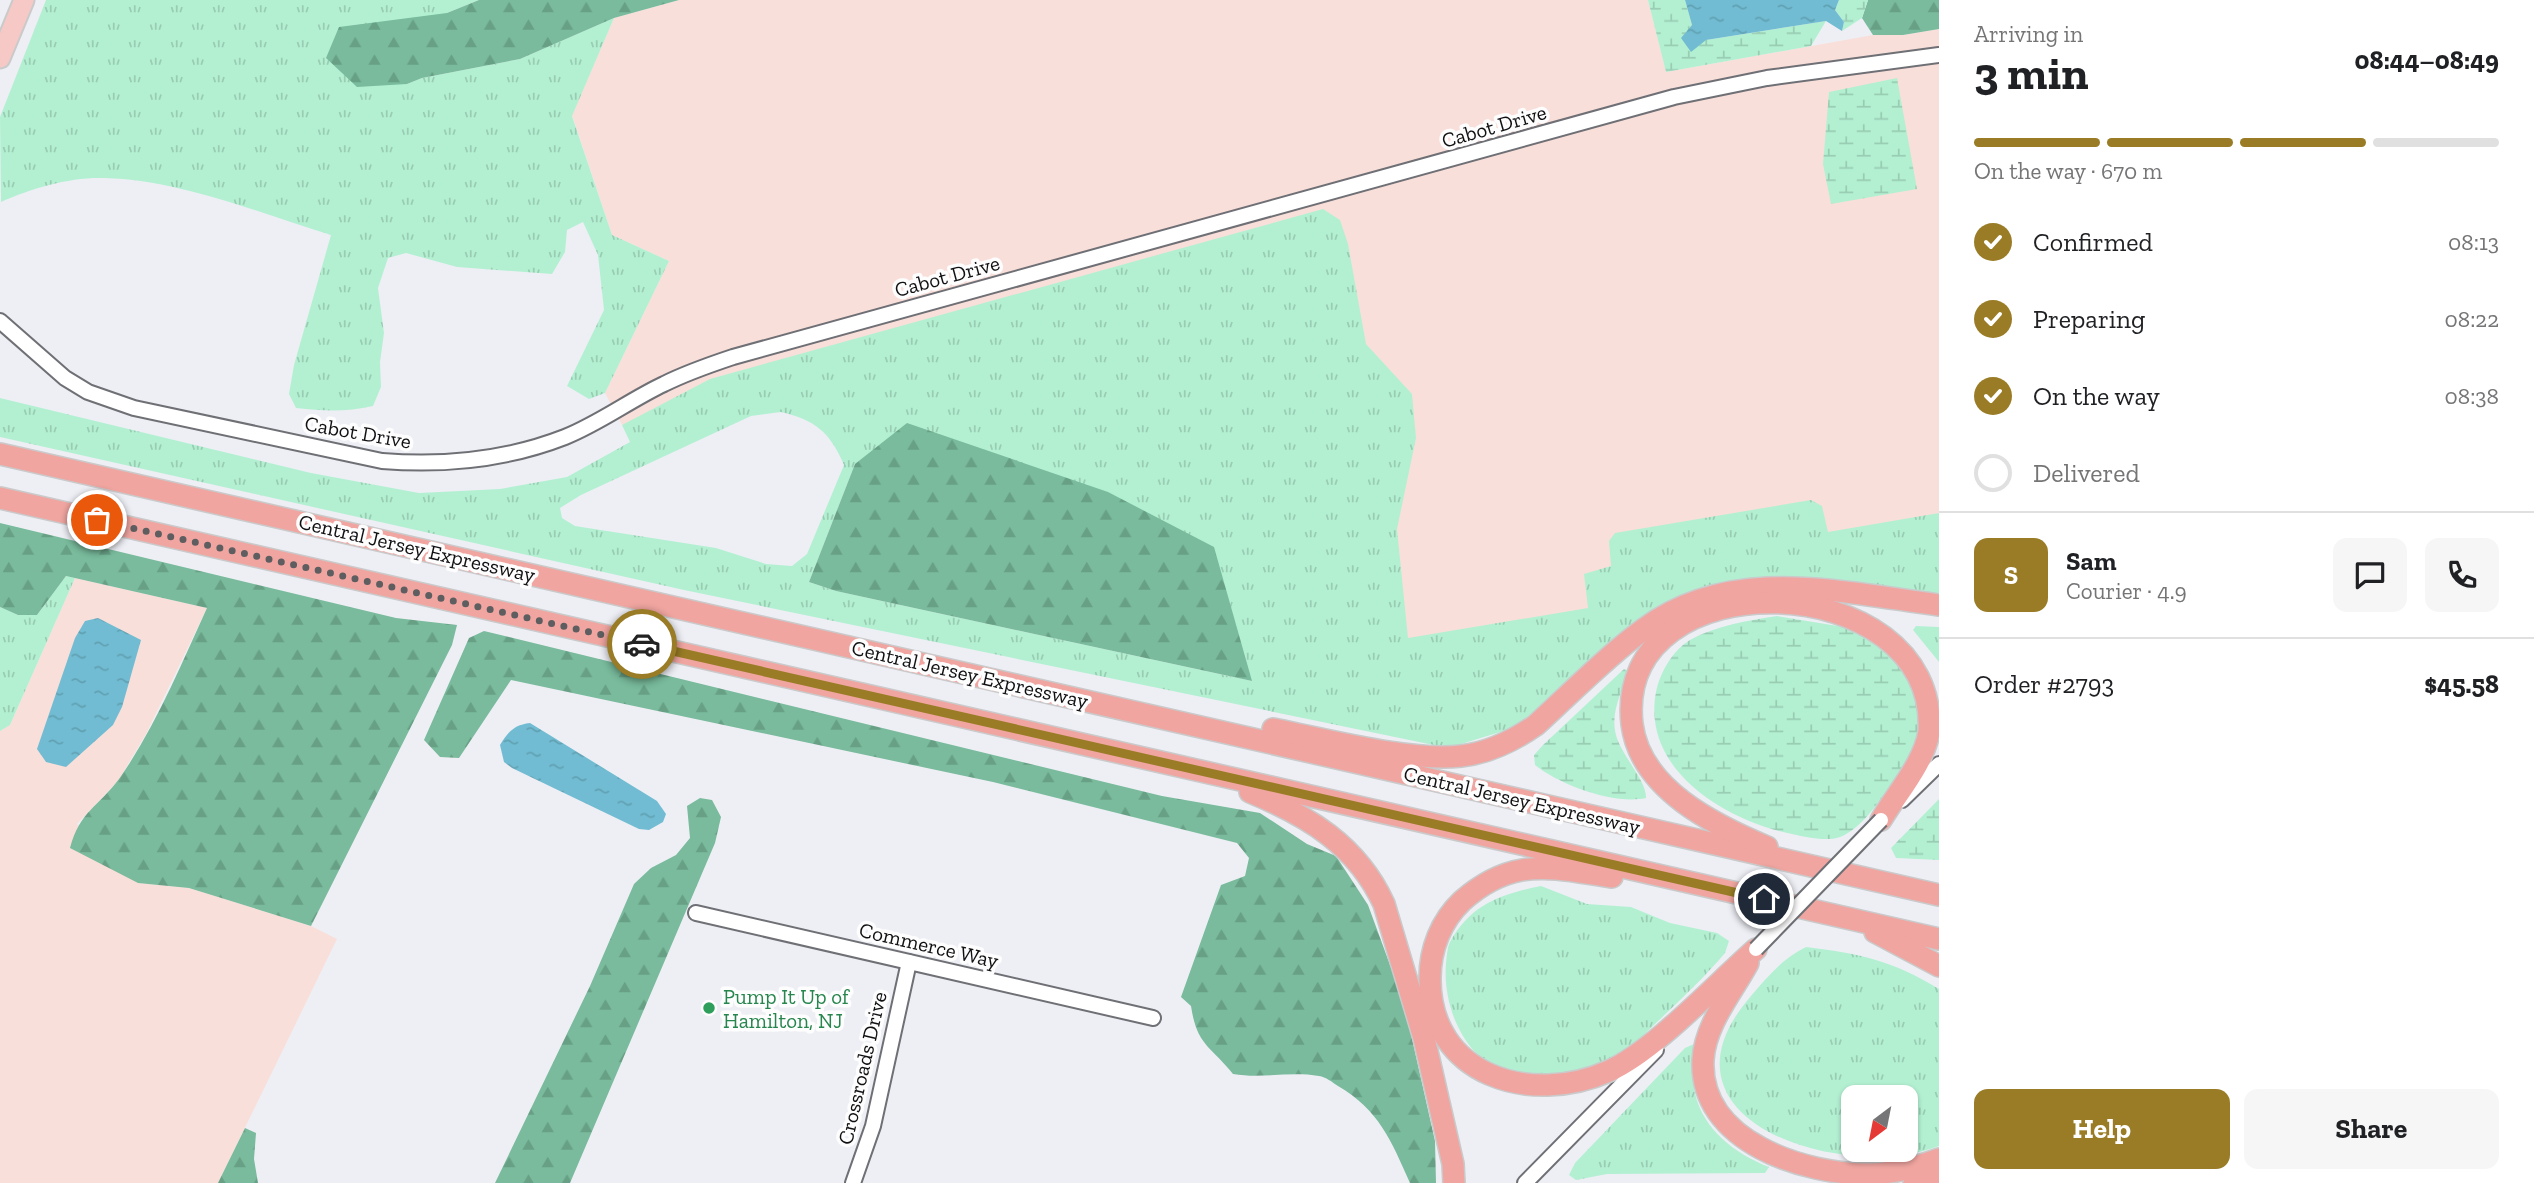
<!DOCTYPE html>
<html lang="en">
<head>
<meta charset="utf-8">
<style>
  body { margin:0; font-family:"Zilla Slab",serif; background:#f6f6f6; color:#202124; height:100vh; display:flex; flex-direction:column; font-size:26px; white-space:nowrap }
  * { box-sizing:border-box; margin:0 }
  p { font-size:23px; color:#757577 }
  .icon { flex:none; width:38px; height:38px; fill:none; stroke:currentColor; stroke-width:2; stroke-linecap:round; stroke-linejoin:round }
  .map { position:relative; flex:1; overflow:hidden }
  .panel { display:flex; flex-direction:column; background:#fff; width:595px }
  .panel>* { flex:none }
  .needle { width:46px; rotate:212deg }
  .buttons { position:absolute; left:1841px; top:1085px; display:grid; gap:14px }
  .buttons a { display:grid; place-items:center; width:77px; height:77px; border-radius:14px; background:#fff; box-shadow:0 2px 5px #0004; font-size:35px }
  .pin { position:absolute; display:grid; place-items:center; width:60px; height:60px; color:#fff; margin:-30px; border:4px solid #fff; border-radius:50%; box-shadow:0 2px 7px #0007 }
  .courier { position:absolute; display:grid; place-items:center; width:70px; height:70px; margin:-35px; border:5px solid #997c25; border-radius:50%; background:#fff; color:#222; box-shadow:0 2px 9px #0007 }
  .head em { font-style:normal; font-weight:700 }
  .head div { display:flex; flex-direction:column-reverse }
  .head { display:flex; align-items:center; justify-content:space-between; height:119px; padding:0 35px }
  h1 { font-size:46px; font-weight:700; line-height:52px }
  .bar { display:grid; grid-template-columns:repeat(4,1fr); gap:10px 7px; align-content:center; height:84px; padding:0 35px }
  .bar i { height:9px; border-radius:5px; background:#e0e0e0 }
  .bar .selected { background:#997c25 }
  .bar p { grid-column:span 4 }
  .line { display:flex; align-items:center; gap:18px; padding:0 35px; border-top:2px solid #e0e0e0 }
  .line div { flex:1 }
  .round { display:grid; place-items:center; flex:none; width:74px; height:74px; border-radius:14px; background:#f6f6f6 }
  ol { padding:0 35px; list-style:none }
  li { display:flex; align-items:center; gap:21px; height:77px }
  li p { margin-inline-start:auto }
  li .icon { padding:7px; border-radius:50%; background:#997c25; color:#fff; stroke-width:4 }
  li:last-child { color:#757577 }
  li i { width:38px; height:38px; border:4px solid #e0e0e0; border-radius:50% }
  .primary-button { display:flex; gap:14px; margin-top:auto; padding:14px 35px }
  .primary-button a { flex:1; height:80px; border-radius:14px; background:#997c25; color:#fff; font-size:28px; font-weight:700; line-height:80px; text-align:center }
  .primary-button a+a { background:#f6f6f6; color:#202124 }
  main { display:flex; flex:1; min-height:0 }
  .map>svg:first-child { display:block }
  .industrial { fill:#f9dfda }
  .grass { fill:url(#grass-tufts); fill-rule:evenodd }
  .forest { fill:url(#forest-firs) }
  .wetland { fill:url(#wetland-marsh) }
  .water { fill:url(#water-ripples) }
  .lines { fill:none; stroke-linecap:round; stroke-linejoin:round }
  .minor-casing { stroke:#6f7075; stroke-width:18 }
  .major-casing { stroke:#cacacb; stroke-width:23 }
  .highway-casing { stroke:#cacacb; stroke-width:24 }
  .minor { stroke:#fff; stroke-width:14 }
  .major { stroke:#f6c9c6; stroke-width:19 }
  .highway { stroke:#f0a5a0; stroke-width:21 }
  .minor-bridge-casing { stroke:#6f7075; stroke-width:18; stroke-linecap:butt }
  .minor-bridge { stroke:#fff; stroke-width:14 }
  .done { stroke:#5e5e61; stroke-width:7; stroke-dasharray:0 12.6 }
  .route { stroke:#997c25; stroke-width:9 }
  .leisure-dot { fill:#2e9e5b; stroke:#fdfdfe; stroke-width:2.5 }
  .labels { text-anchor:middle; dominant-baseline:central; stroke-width:7; stroke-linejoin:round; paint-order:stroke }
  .street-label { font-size:21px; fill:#101012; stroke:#fdfdfe }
  .leisure-label { font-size:21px; fill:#27864d; stroke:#fdfdfe; text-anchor:start }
</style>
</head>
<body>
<main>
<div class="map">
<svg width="1939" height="1183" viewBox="0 0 1939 1183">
  <defs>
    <pattern id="grass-tufts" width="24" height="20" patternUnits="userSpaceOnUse" patternTransform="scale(1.75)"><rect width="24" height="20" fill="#b3f0d2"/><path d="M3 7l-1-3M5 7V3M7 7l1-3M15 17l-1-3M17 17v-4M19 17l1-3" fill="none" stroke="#99cdb3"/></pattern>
    <pattern id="forest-firs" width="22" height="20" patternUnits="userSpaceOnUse" patternTransform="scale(1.75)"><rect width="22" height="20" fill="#79bb9c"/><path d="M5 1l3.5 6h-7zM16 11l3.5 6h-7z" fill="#68a085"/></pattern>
    <pattern id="wetland-marsh" width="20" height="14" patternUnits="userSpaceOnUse" patternTransform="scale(1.75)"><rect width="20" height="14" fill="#b3f0d2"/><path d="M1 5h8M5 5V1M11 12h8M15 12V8" fill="none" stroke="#99cdb3"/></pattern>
    <pattern id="water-ripples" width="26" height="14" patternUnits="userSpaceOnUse" patternTransform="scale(1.75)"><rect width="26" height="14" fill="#71bcd2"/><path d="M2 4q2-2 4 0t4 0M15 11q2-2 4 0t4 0" fill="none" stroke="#61a1b3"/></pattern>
  </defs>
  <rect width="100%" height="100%" fill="#eeeff5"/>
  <g class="industrial">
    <path d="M679,0H1648L1666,72L1873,35H1903L1939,29V570L1758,545L1570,633L1374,658L1311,227L631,442L605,393L669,261L612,235L572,115L614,18Z"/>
    <path d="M75,578L207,608L146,734L118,781L77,824L139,883L189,888L311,926L337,939L218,1183H0V731L10,725Z"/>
  </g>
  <g class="grass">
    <path d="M46,0H479L447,13L407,84L422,78L520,59L614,18L572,116L612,235L669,261L605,393L589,399L567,386L604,310L598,255L583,222L567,230L565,252L552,274L457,267L406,253L388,258L378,288L384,333L380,362L381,387L373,406C347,412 323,411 296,408L289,394L294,365L331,235C259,213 181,180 104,178C70,177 32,188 1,202L0,117Z"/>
    <path d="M1323,209L1340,220L1348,244L1366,344L1412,394L1416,438L1397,529L1408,638L1588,608L1584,574L1611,566L1609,541L1615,533L1811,500L1822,506L1828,532L1939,513V595L1772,578L1728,582L1678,598L1520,726L1448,748L684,590L0,437V398L311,473L419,493L500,489L567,477L630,442L622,425L710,379ZM781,412C815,420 830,432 844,465L807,554L792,566L766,564L716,548L575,526L562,518L560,508L581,495L751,416ZM855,464L1252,681L836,591L809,582Z"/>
    <path d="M66,576L75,578L10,725L0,731V607L18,615H37Z"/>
    <path d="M1916,626L1939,627V662L1913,630Z"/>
    <path d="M1541,886L1587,904L1631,907L1670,923L1717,933L1729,941L1725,953C1703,979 1678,1002 1654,1025C1644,1034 1634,1047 1623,1054C1596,1069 1545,1084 1515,1076C1466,1064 1442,1008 1446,963C1447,956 1447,948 1450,942C1471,904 1501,894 1541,886Z"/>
    <path d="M1806,947C1858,953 1894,961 1939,989V1146C1841,1183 1643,1120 1751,996C1768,976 1782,959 1806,947ZM1853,1097H1906V1150H1853Z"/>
    <path d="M1694,1044C1700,1061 1692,1076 1695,1093C1703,1130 1736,1154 1769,1167L1765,1173L1607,1174L1576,1180L1569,1175L1575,1163L1685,1048Z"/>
  </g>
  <g class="forest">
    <path d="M479,0H679L614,18L520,59L422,78L407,84L357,87L326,58L339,27L447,13Z"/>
    <path d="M1868,0H1939V29L1903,35H1873L1862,18Z"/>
    <path d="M907,423L1108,492L1214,547L1252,681L836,591L809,582L855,464Z"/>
    <path d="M0,523L396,618L457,625L452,645L311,926L189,888L138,883L70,848C80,811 98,807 119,779C155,728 181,665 207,608L66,576L37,615H18L0,607Z"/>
    <path d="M484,631L1162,796L1260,813L1307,844L1336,856L1368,905L1404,1003L1435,1141L1436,1183H1410C1391,1140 1379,1110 1338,1086C1332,1082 1326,1077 1319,1076C1290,1071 1262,1079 1233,1074C1210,1045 1197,1046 1191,1006L1181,997L1221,885L1245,876L1249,858L1237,843L993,782L511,680L459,758L440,757L424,740L469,638Z"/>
    <path d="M700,798L712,800L721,817L715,843L570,1183H495L590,986L634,884L651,868L676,855L690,838L687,806Z"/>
    <path d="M245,1128L256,1133L254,1159L258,1183H218Z"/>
  </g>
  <g class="wetland">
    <path d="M1648,0H1685L1692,25L1706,40L1826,21L1811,46L1666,72Z"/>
    <path d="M1839,0H1868L1862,18L1842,31L1844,22L1835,10Z"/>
    <path d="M1897,78L1917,189L1831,204L1823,164L1829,92Z"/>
    <path d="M1777,616L1850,628L1889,651L1922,697C1921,713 1923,736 1917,750C1911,765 1895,780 1885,793C1875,808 1857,831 1840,837C1826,842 1805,837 1792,834C1726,821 1641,770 1656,692C1660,673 1672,651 1690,640C1717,625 1747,621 1777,616Z"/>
    <path d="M1624,669L1628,671C1622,693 1610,712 1616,735C1621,755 1647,781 1646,798C1614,805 1560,785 1535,765L1534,755L1543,745Z"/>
    <path d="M1939,799V860L1896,858L1891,848Z"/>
  </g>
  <g class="water">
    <path d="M1685,0H1839L1835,10L1844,22L1842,31L1826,21L1706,40L1691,52L1681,38L1692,25Z"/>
    <path d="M98,618L141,640L122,707L113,725L66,767L46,762L37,749L75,638L85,621Z"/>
    <path d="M530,723L657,801L666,814L663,822L649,830L639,829L512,768L504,762L500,745C509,731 514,725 530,723Z"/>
  </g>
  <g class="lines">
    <g class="minor-casing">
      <g id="minor">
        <path d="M0,321L65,378L88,392L134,408L382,461C445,466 506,460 565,437C600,423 630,400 664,384C686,373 709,365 733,357L1674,97L1767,78L1939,55"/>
        <path d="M1902,800L1939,764"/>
        <path d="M696,913L1153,1018"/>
        <path d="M853,1183L873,1126L909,962"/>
        <path d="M1525,1183L1656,1050"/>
      </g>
    </g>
    <g class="major-casing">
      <path id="major" d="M0,58L24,0"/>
    </g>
    <g class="highway-casing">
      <g id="highway">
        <path d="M0,454L1939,895"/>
        <path d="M0,498L1939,939"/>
        <path d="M1273,729C1325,739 1411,762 1461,756C1489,753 1513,741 1536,725C1571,693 1606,657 1644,629C1732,564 1839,592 1939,605"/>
        <path d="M1250,792C1308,816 1357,845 1384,904L1424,1038L1453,1164L1454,1183"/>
        <path d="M1767,847C1714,825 1640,789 1632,724C1613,556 1939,566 1929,732C1924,763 1897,793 1881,820"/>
        <path d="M1612,877C1582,873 1552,865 1522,870C1499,874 1479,886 1462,901C1441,921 1430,949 1430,978C1429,1076 1531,1106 1609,1071C1654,1051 1716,984 1756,949"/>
        <path d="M1875,932L1939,966"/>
        <path d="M1748,963C1732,993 1705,1024 1703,1060C1699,1142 1805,1175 1871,1174C1895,1173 1917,1167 1939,1159"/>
        <path d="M1914,1183L1939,1175"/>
      </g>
    </g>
    <use href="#minor" class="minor"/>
    <use href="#major" class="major"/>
    <use href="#highway" class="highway"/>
    <g class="minor-bridge-casing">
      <path id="minor-bridge" d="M1756,949L1881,820"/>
    </g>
    <use href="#minor-bridge" class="minor-bridge"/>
  </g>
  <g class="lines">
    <path class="done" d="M97,520L642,644"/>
    <path class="route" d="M642,644L1764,899"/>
  </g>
  <circle class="leisure-dot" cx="709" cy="1008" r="7"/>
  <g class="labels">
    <g class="street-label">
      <text transform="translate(1494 126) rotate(-16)">Cabot Drive</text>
      <text transform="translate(947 276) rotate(-15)">Cabot Drive</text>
      <text transform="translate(358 432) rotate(10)">Cabot Drive</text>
      <text transform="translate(417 548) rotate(13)">Central Jersey Expressway</text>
      <text transform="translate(970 674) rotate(13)">Central Jersey Expressway</text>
      <text transform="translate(1522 800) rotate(13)">Central Jersey Expressway</text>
      <text transform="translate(929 945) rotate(13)">Commerce Way</text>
      <text transform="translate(862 1068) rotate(-77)">Crossroads Drive</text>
    </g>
    <g class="leisure-label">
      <text x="723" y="996">Pump It Up of<tspan x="723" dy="24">Hamilton, NJ</tspan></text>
    </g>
  </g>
</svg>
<div class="buttons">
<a><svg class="needle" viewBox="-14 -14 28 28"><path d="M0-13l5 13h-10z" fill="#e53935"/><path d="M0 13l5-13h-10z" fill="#757577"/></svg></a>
</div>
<div class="pin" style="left:97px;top:520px;background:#ea580c"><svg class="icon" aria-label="bag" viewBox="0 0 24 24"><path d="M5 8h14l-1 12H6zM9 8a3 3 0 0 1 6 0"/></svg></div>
<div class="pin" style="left:1764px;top:899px;background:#1f2937"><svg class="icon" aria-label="home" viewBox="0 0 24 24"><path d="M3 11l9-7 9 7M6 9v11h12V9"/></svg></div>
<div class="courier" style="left:642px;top:644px"><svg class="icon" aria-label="car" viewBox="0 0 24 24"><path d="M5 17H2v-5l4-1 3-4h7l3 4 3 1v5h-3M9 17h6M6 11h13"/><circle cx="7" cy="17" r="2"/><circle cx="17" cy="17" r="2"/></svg></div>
</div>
<section class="panel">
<div class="head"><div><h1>3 min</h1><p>Arriving in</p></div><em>08:44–08:49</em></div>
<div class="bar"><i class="selected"></i><i class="selected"></i><i class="selected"></i><i></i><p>On the way · 670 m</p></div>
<ol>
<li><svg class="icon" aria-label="check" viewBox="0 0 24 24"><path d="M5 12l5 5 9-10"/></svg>Confirmed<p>08:13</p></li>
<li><svg class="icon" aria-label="check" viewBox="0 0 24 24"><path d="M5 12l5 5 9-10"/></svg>Preparing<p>08:22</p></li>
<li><svg class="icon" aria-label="check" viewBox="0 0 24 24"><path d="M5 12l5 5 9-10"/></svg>On the way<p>08:38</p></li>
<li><i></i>Delivered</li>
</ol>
<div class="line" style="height:126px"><b class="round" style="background:#997c25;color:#fff">S</b><div><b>Sam</b><p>Courier · 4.9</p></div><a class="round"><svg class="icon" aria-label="chat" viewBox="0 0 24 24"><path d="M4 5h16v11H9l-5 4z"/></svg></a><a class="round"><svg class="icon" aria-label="phone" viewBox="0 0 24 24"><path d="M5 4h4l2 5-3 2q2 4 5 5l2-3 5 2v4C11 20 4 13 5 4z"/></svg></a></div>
<div class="line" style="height:91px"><div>Order #2793</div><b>$45.58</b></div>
<div class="primary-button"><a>Help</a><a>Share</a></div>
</section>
</main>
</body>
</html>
